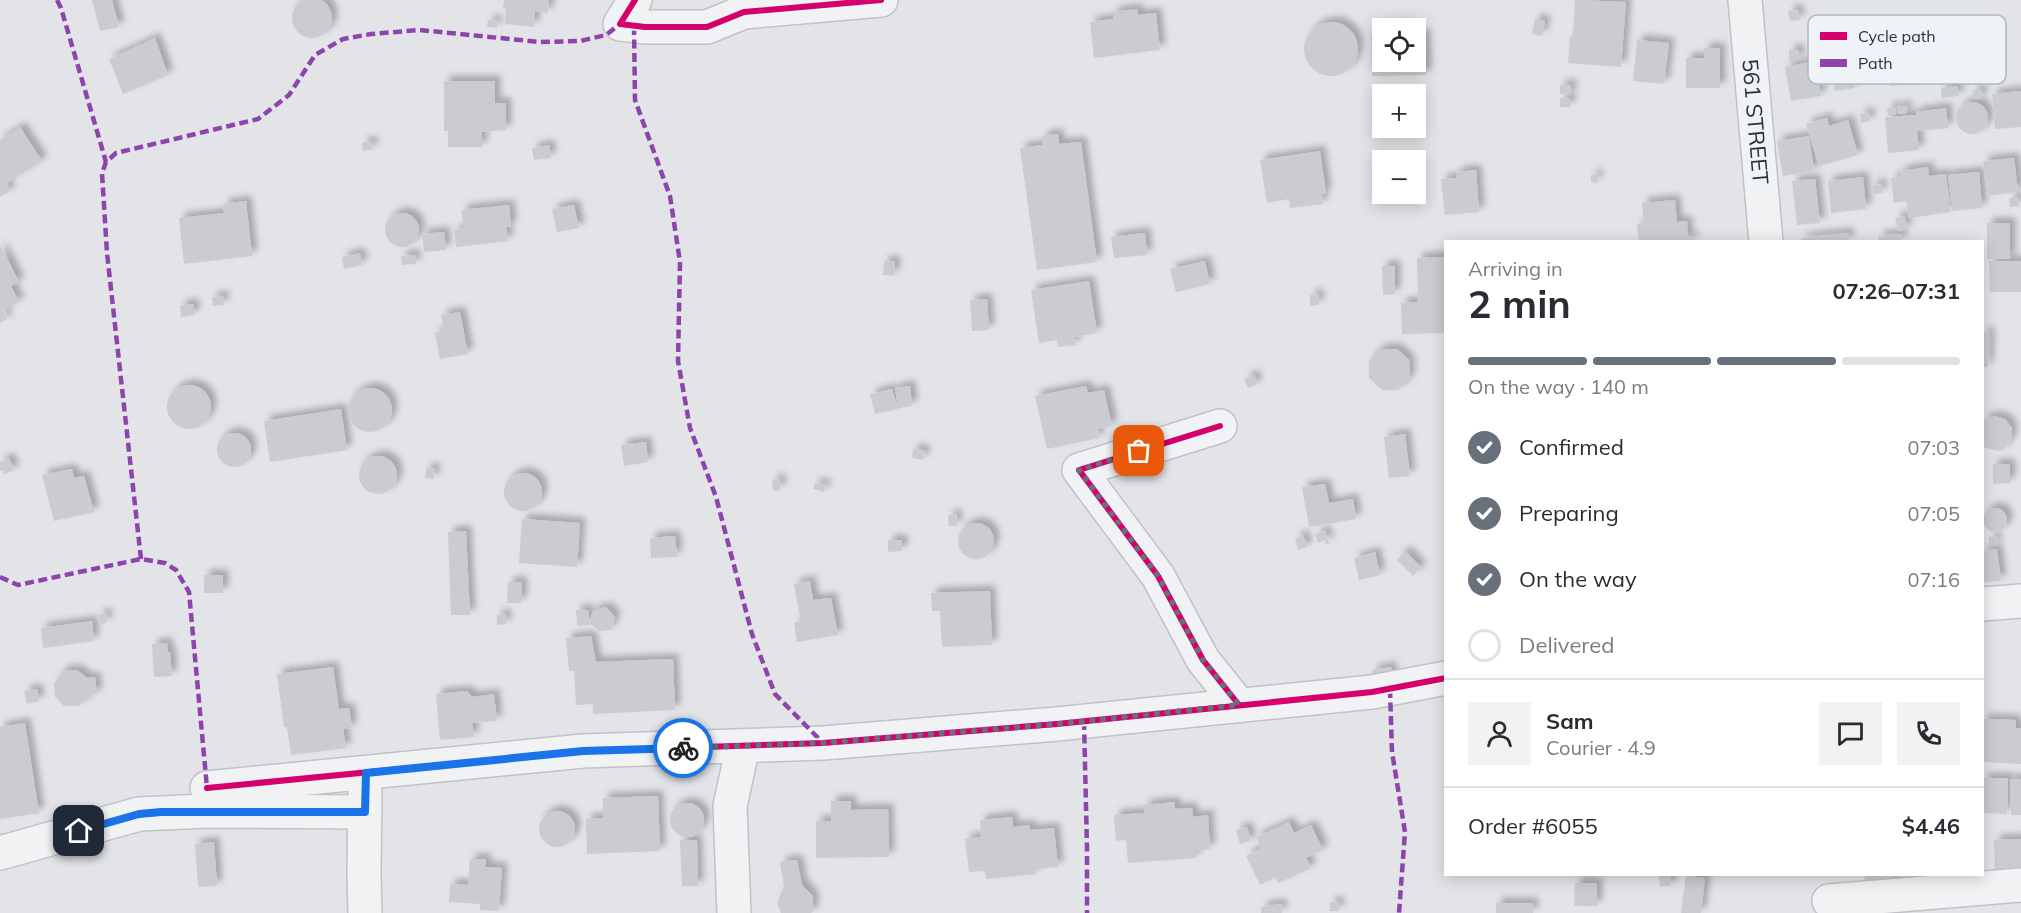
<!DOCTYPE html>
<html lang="en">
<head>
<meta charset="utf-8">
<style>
  body { margin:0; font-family:Mulish,sans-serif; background:#f2f2f3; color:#2b2b33; height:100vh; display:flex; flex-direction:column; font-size:22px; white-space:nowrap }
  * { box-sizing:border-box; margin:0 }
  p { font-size:20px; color:#7c7c81 }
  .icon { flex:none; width:33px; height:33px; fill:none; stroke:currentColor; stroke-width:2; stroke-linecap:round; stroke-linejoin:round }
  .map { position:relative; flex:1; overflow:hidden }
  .details { position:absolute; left:1444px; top:240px; width:540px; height:636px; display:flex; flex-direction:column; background:#fff; border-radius:0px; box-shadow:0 3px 15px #0003 }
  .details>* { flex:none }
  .buttons { position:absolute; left:1372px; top:18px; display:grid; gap:12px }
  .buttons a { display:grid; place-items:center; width:54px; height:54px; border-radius:0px; background:#fff; box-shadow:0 3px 15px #0003; font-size:30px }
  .pin { position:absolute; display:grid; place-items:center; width:51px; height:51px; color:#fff; margin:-26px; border-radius:12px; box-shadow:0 3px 9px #0006 }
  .courier { position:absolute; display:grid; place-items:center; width:60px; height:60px; margin:-30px; border:4px solid #1a73e8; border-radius:50%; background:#fff; color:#222; box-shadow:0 2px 8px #0007 }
  .head em { font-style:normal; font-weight:700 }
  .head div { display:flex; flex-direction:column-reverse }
  .head { display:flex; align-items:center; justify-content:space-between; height:102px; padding:0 24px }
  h1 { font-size:39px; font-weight:700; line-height:45px }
  .bar { display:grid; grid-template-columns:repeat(4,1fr); gap:9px 6px; align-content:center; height:72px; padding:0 24px }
  .bar i { height:8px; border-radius:4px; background:#e1e1e2 }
  .bar .on { background:#68707c }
  .bar p { grid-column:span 4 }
  .line { display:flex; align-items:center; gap:15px; padding:0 24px; border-top:2px solid #e1e1e2 }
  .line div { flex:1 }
  .round { display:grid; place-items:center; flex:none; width:63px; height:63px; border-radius:0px; background:#f2f2f3 }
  ol { padding:0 24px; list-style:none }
  li { display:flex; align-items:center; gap:18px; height:66px }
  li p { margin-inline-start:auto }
  li .icon { padding:6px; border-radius:50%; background:#68707c; color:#fff; stroke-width:4 }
  li:last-child { color:#7c7c81 }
  li i { width:33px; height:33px; border:3px solid #e1e1e2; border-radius:50% }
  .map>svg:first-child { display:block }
  .building { fill:#caccd0; filter:url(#shadow) }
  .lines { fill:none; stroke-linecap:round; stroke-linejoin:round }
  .street-casing { stroke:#c0c2c5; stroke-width:36 }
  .street { stroke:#f1f2f4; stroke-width:33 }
  .quiet { stroke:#8e44ad; stroke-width:4.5; stroke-dasharray:9 4.5; stroke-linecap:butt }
  .cycleway-casing { stroke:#eff2f7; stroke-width:10 }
  .cycleway { stroke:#d6006c; stroke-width:6 }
  .done { stroke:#68707c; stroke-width:6; stroke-dasharray:0 10.8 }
  .route { stroke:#1a73e8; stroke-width:8 }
  .labels { text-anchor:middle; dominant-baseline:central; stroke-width:4.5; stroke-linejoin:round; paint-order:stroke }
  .street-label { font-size:22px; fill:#263143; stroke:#eff2f7 }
  .key { fill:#eff2f7; stroke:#b3b8c1; stroke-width:1.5 }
  .key-label { font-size:16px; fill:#263143 }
</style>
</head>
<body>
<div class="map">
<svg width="2021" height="913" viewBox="0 0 2021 913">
  <defs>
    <filter id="shadow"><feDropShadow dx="5.5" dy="-5.5" stdDeviation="3" flood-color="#0004"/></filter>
  </defs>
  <rect width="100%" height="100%" fill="#e2e4e7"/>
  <g class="building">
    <circle cx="312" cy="18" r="20"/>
    <path d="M92,0H112L119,27L100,31Z"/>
    <path d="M504,0H549L548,13L535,11L534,27L505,24L506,9L503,8Z"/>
    <path d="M1575,0L1626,2L1621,67L1568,63L1570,37H1573Z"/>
    <path d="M1137,9L1138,15L1156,13L1160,50L1094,58L1090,22L1113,19V12Z"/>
    <path d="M1798,10L1800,20L1790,21L1788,11Z"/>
    <path d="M1535,19L1545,21L1542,36L1532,34Z"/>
    <path d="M488,20L497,21V28L487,27Z"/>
    <circle cx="1331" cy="49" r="27"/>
    <rect x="1385" y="26" width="24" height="2"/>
    <path d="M1858,32L1860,39H1867L1868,50H1865L1869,82L1854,84L1855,88L1834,91L1833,77L1824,79L1823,68L1831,67L1828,51L1847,49L1846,41H1852L1851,34Z"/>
    <path d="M1416,35H1424L1426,75L1372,76L1371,36H1383V62H1416Z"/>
    <path d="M155,38L168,75L123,94L109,59Z"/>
    <path d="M1637,40L1669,43L1664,84L1633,81Z"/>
    <path d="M1704,48H1720V88H1686V58H1704Z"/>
    <rect x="1789" y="50" width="10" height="10"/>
    <path d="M1924,53L1927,83L1890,86L1888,56Z"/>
    <path d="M1815,61L1821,96L1791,101L1785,67Z"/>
    <path d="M444,81H495V103H506V130L482,132V147H448V131H444Z"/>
    <path d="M1560,85H1571V95L1560,94Z"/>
    <path d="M1957,86L1959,96L1942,98L1941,88Z"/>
    <path d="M1973,90H1982L1981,99L1972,98Z"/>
    <path d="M2021,91V127L1995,129L1992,94Z"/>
    <rect x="1560" y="98" width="10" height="9"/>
    <circle cx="1972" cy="118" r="16"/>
    <path d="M1906,106L1907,113L1898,114L1897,107Z"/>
    <path d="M1895,107L1896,114L1888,115L1887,108Z"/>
    <path d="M1946,108L1948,128L1917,131L1919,150L1888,153L1885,117L1917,115L1916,112Z"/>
    <path d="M1869,113L1870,121L1861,123L1860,114Z"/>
    <path d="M1827,118L1829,126L1848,120L1858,155L1819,166L1806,124Z"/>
    <path d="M20,127L42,161L5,184L10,191L0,197V140Z"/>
    <path d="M1058,134L1059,144L1081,142L1097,262L1037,270L1020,148L1043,145L1042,136Z"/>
    <path d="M1809,136L1814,171L1783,176L1777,141Z"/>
    <path d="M371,141L373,149L363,151L362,143Z"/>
    <path d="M549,145L551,158L534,160L532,148Z"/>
    <path d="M1320,151L1326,193L1322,194L1323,204L1290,208L1289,199L1267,203L1260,160Z"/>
    <path d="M2014,158L2018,192L1987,196L1983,161Z"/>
    <path d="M1928,167L1929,176L1946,174L1951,212L1909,218L1906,201L1894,203L1891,178L1901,177L1900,171Z"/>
    <path d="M1476,170L1479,212L1445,215L1441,179L1457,178L1456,172Z"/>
    <path d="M1979,172L1982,208L1952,211L1948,175Z"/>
    <path d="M1591,175H1598L1597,183L1591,182Z"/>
    <path d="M1863,177L1866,209L1831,213L1828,181Z"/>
    <path d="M1815,179L1820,223L1797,225L1792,181Z"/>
    <path d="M1881,184L1882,193L1873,194L1872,185Z"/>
    <path d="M2017,197L2019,206L2010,207L2009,198Z"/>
    <path d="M1675,200L1677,222L1687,221L1688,238H1694V242H1639L1637,224L1644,223L1642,203Z"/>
    <path d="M246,201L252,256L184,264L179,218L224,213L223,204Z"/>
    <path d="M509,205L511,227H506L508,241L456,247L454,230L464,228L461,210Z"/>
    <path d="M574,205L579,228L557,232L552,209Z"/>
    <circle cx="402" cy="230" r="17"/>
    <path d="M1904,216L1907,229L1898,231L1895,218Z"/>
    <rect x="1987" y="223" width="23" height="36"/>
    <path d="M444,232L446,250L424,252L422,234Z"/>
    <path d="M1145,233L1147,255L1114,258L1111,237Z"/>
    <path d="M1848,233L1849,242H1801V238Z"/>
    <path d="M1901,234L1902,242H1879L1878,236Z"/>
    <path d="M0,245L19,282L11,286L19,302L3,310L7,319L0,323Z"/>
    <path d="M360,253L362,265L344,269L342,257Z"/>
    <path d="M415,255L416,264L402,265L401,256Z"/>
    <path d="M1446,257V333L1402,334L1401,303L1418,302L1417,258Z"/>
    <path d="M884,261H895L894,276L883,275Z"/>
    <path d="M1205,261L1210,284L1176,292L1170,269Z"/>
    <path d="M1989,261H2021V292H1990Z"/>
    <path d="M1382,266H1395V294L1383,295Z"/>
    <path d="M1089,281L1097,333L1074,337L1075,345L1058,347L1057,340L1039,343L1031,290Z"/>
    <path d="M1318,294L1319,305L1310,306V295Z"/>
    <path d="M223,296L224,305L213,306L212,297Z"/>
    <path d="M987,299L989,330L972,331L970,300Z"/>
    <path d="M193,304L195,315L181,317L180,305Z"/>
    <path d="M460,312L468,354L440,359L435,333L444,331L441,315Z"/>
    <path d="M1983,332H1989L1988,367H1983Z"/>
    <path d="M1381,349H1397L1409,360L1410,378L1398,390H1382L1369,378V360Z"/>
    <path d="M1254,375L1257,384L1248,388L1244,379Z"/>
    <circle cx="189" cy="407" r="22"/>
    <path d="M910,386L912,406L898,408L895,388Z"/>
    <path d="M1086,386L1088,393L1104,390L1112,426L1098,429L1099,438L1047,449L1035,396Z"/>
    <circle cx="370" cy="410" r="22"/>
    <path d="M892,389L898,409L875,414L870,394Z"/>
    <path d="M341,409L347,450L270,462L264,421Z"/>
    <path d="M1994,416L2005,419L2012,428L2011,440L2004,449L1998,451L1983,447V420Z"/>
    <circle cx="234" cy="450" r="17"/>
    <path d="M1405,434L1410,476L1389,478L1384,437Z"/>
    <path d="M646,442L648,462L624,466L621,445Z"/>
    <path d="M913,449L925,451L923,460L912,458Z"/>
    <circle cx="378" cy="475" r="19"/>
    <path d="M9,458L14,470L4,474L3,470L0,471V462Z"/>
    <path d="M1993,464H2010V483L1993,484Z"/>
    <path d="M426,468L435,469L434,479L425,478Z"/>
    <path d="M72,469L74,478L84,476L94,512L54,521L42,475Z"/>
    <circle cx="523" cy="492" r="19"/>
    <path d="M780,479V490L773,491L772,480Z"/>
    <path d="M815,483L826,485L824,492L813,489Z"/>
    <path d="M1325,484L1329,503L1353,499L1356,519L1309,527L1302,487Z"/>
    <circle cx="1995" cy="520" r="12"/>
    <path d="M956,514L957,526H949L948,515Z"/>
    <path d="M522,519L580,523L577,567L519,563Z"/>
    <circle cx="976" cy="541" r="18"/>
    <path d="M466,531L470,615H451L448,532Z"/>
    <path d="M1325,531L1329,544H1326L1325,540L1318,543L1315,534Z"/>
    <path d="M1303,535L1307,547L1298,550L1295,538Z"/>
    <path d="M675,536L677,557L651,558L650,538Z"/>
    <path d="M1989,537H1996L1997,545H1989Z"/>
    <path d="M888,540H902V551L888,552Z"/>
    <path d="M1997,549L2001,581L1983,582V551Z"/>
    <path d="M1405,551L1421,567L1413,576L1397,560Z"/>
    <path d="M1375,552L1380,575L1359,580L1354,558Z"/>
    <rect x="204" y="575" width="19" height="18"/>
    <path d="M810,581L813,600L831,598L838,635L797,642L794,623L801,622L794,584Z"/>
    <path d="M508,582H522L521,603H507Z"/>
    <path d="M990,591L992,645L942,647L940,611H932L931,593Z"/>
    <path d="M606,607L615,617L611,630L599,631L589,623L593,611Z"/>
    <path d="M576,610H588L589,625L577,626Z"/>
    <path d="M106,613L107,623L100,624L99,614Z"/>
    <path d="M506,614V624L497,625V615Z"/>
    <path d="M92,621L94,641L43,648L41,628Z"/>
    <path d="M591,636L596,662L673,659L675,710L593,714V704L576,705L574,671H569L566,638Z"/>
    <path d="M167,643L168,653L170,652L172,676L154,677L152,644Z"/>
    <path d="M333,667L339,709L349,708L352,728L343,729L346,748L291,755L287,727H284L277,674Z"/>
    <path d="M1391,667L1393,683L1374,685L1372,670Z"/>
    <path d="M77,670L87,678L95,677L97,694L90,696L79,706H64L55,697L54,683L63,671Z"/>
    <path d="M37,689L39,701L27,704L24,691Z"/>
    <path d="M467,691L472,697L494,694L497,721L472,723L474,737L440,740L436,694Z"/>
    <path d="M1983,719L2016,720V728H2021V764L1983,762Z"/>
    <path d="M25,723L39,813L0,819V727Z"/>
    <path d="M1983,778H2008L2007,814L1983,813Z"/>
    <path d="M2010,779H2021V815H2011Z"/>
    <path d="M658,796L660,851L587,854L586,819L603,818V798Z"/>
    <path d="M831,801H851V810L888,809L889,857L816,858V821H831Z"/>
    <path d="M1175,802V809L1192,808L1193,817L1208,815L1210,849L1196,851V858L1128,863L1126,840L1116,841L1114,815L1145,813L1144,805Z"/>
    <circle cx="687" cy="820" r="17"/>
    <circle cx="557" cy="829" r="18"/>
    <path d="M1012,817L1013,827L1030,825V830L1054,828L1058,867L1035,869L1036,874L986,879L985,871L969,872L965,839L981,837L980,820Z"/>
    <path d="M1289,822L1294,833L1311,825L1323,850L1306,858L1311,868L1278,883L1275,877L1260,885L1246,856L1261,848L1256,837Z"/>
    <path d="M1247,827L1251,841L1240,844L1236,830Z"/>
    <path d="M2021,839V870L1995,871L1994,840Z"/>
    <path d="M680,840H697L698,886H682Z"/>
    <path d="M214,842L217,886L198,887L195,844Z"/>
    <path d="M470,859H486L485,867L502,868L499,911L480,910V904L449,902L450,884L468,885Z"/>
    <path d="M797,860L802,885L813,896V911L811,913H781L777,903L784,887L780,862Z"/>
    <path d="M1670,874L1671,886L1660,887L1659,875Z"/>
    <path d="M1864,874H1901V879L1865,881Z"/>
    <path d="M1686,876L1705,878L1701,913H1681Z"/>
    <path d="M1575,883H1597V906H1574Z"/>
    <rect x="1330" y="902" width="9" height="9"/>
    <rect x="1496" y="903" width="37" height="10"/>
    <path d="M1281,904L1282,913H1261V907Z"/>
  </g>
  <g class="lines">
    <g class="street-casing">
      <g id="street">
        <path d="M635,0L620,24L645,27H707L744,12L881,0"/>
        <path id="s1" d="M1745,0L1766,242"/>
        <path d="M1220,426L1079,470L1158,576L1203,660L1239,705"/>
        <path d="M1983,604L2021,601"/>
        <path d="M207,788L583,751L823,743L1057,724L1372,692L1446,678"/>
        <path d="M365,790L364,874L365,913"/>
        <path d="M0,853L139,814L206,811L365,812"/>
        <path d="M1829,901L2021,885"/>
        <path d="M734,913L730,806L743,746"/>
      </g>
    </g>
    <use href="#street" class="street"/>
    <g class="quiet">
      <path d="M57,0L61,8L106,162"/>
      <path d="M634,26L635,100L670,196L680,262L678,361L690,428L716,497L752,634L775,694L823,743"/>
      <path d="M141,559L107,253L102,173L106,162L116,153L258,119L289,95L315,55L343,39L371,34L420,30L540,42L580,41L606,35L620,24"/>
      <path d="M0,577L18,585L141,559L165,563L176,570L189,592L207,788"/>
      <path d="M1390,689L1392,752L1405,832L1399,913"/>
      <path d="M1084,721L1087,848V913"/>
    </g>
    <g class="cycleway-casing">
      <g id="cycleway">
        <path d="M635,0L620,24L645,27H707L744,12L881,0"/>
        <path d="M1220,426L1079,470L1158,576L1203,660L1239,705"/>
        <path d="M207,788L583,751L823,743L1057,724L1372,692L1446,678"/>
      </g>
    </g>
    <use href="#cycleway" class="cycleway"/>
  </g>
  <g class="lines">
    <path class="done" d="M683,748L823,743L1057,724L1239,705L1203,660L1158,576L1079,470L1139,451"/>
    <path class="route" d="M79,831L139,814L161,812H365L366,773L583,751L683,748"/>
  </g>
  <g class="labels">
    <g class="street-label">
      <text stroke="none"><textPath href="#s1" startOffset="122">561 STREET</textPath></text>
    </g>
  </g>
  <rect x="1808" y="15" width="198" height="69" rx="9" class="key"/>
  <rect x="1820" y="32" width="27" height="8" fill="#d6006c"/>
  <rect x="1820" y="59" width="27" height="8" fill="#8e44ad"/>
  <g class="key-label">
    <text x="1858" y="42">Cycle path</text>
    <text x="1858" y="69">Path</text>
  </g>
</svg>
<div class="buttons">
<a><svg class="icon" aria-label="locate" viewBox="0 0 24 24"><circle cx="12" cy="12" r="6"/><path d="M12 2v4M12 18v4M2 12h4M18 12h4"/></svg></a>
<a>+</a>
<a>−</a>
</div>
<div class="pin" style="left:1139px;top:451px;background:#ea580c"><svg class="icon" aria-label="bag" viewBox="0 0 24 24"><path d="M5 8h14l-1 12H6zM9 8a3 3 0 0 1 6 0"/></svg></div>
<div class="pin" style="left:79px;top:831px;background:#1f2937"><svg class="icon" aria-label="home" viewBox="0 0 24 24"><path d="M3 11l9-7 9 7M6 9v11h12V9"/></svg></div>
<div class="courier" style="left:683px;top:748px"><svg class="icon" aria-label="bike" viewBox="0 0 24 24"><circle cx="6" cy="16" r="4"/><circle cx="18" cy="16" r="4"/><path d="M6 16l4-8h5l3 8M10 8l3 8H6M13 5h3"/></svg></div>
<section class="details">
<div class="head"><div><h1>2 min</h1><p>Arriving in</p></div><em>07:26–07:31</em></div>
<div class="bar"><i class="on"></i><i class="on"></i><i class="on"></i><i></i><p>On the way · 140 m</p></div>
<ol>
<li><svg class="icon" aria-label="check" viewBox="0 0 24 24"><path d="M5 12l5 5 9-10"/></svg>Confirmed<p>07:03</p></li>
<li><svg class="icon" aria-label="check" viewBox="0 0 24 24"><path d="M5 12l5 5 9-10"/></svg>Preparing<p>07:05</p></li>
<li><svg class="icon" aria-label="check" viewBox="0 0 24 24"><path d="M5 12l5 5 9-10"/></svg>On the way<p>07:16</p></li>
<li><i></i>Delivered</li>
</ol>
<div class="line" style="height:108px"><a class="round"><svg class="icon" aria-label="person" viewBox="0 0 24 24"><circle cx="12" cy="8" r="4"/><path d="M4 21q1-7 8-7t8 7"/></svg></a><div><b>Sam</b><p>Courier · 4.9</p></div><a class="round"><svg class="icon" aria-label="chat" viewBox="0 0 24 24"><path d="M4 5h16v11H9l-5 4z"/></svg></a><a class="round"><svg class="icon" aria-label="phone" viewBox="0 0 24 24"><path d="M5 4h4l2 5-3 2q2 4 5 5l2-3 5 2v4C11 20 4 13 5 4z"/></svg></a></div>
<div class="line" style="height:78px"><div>Order #6055</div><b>$4.46</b></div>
</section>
</div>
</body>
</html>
